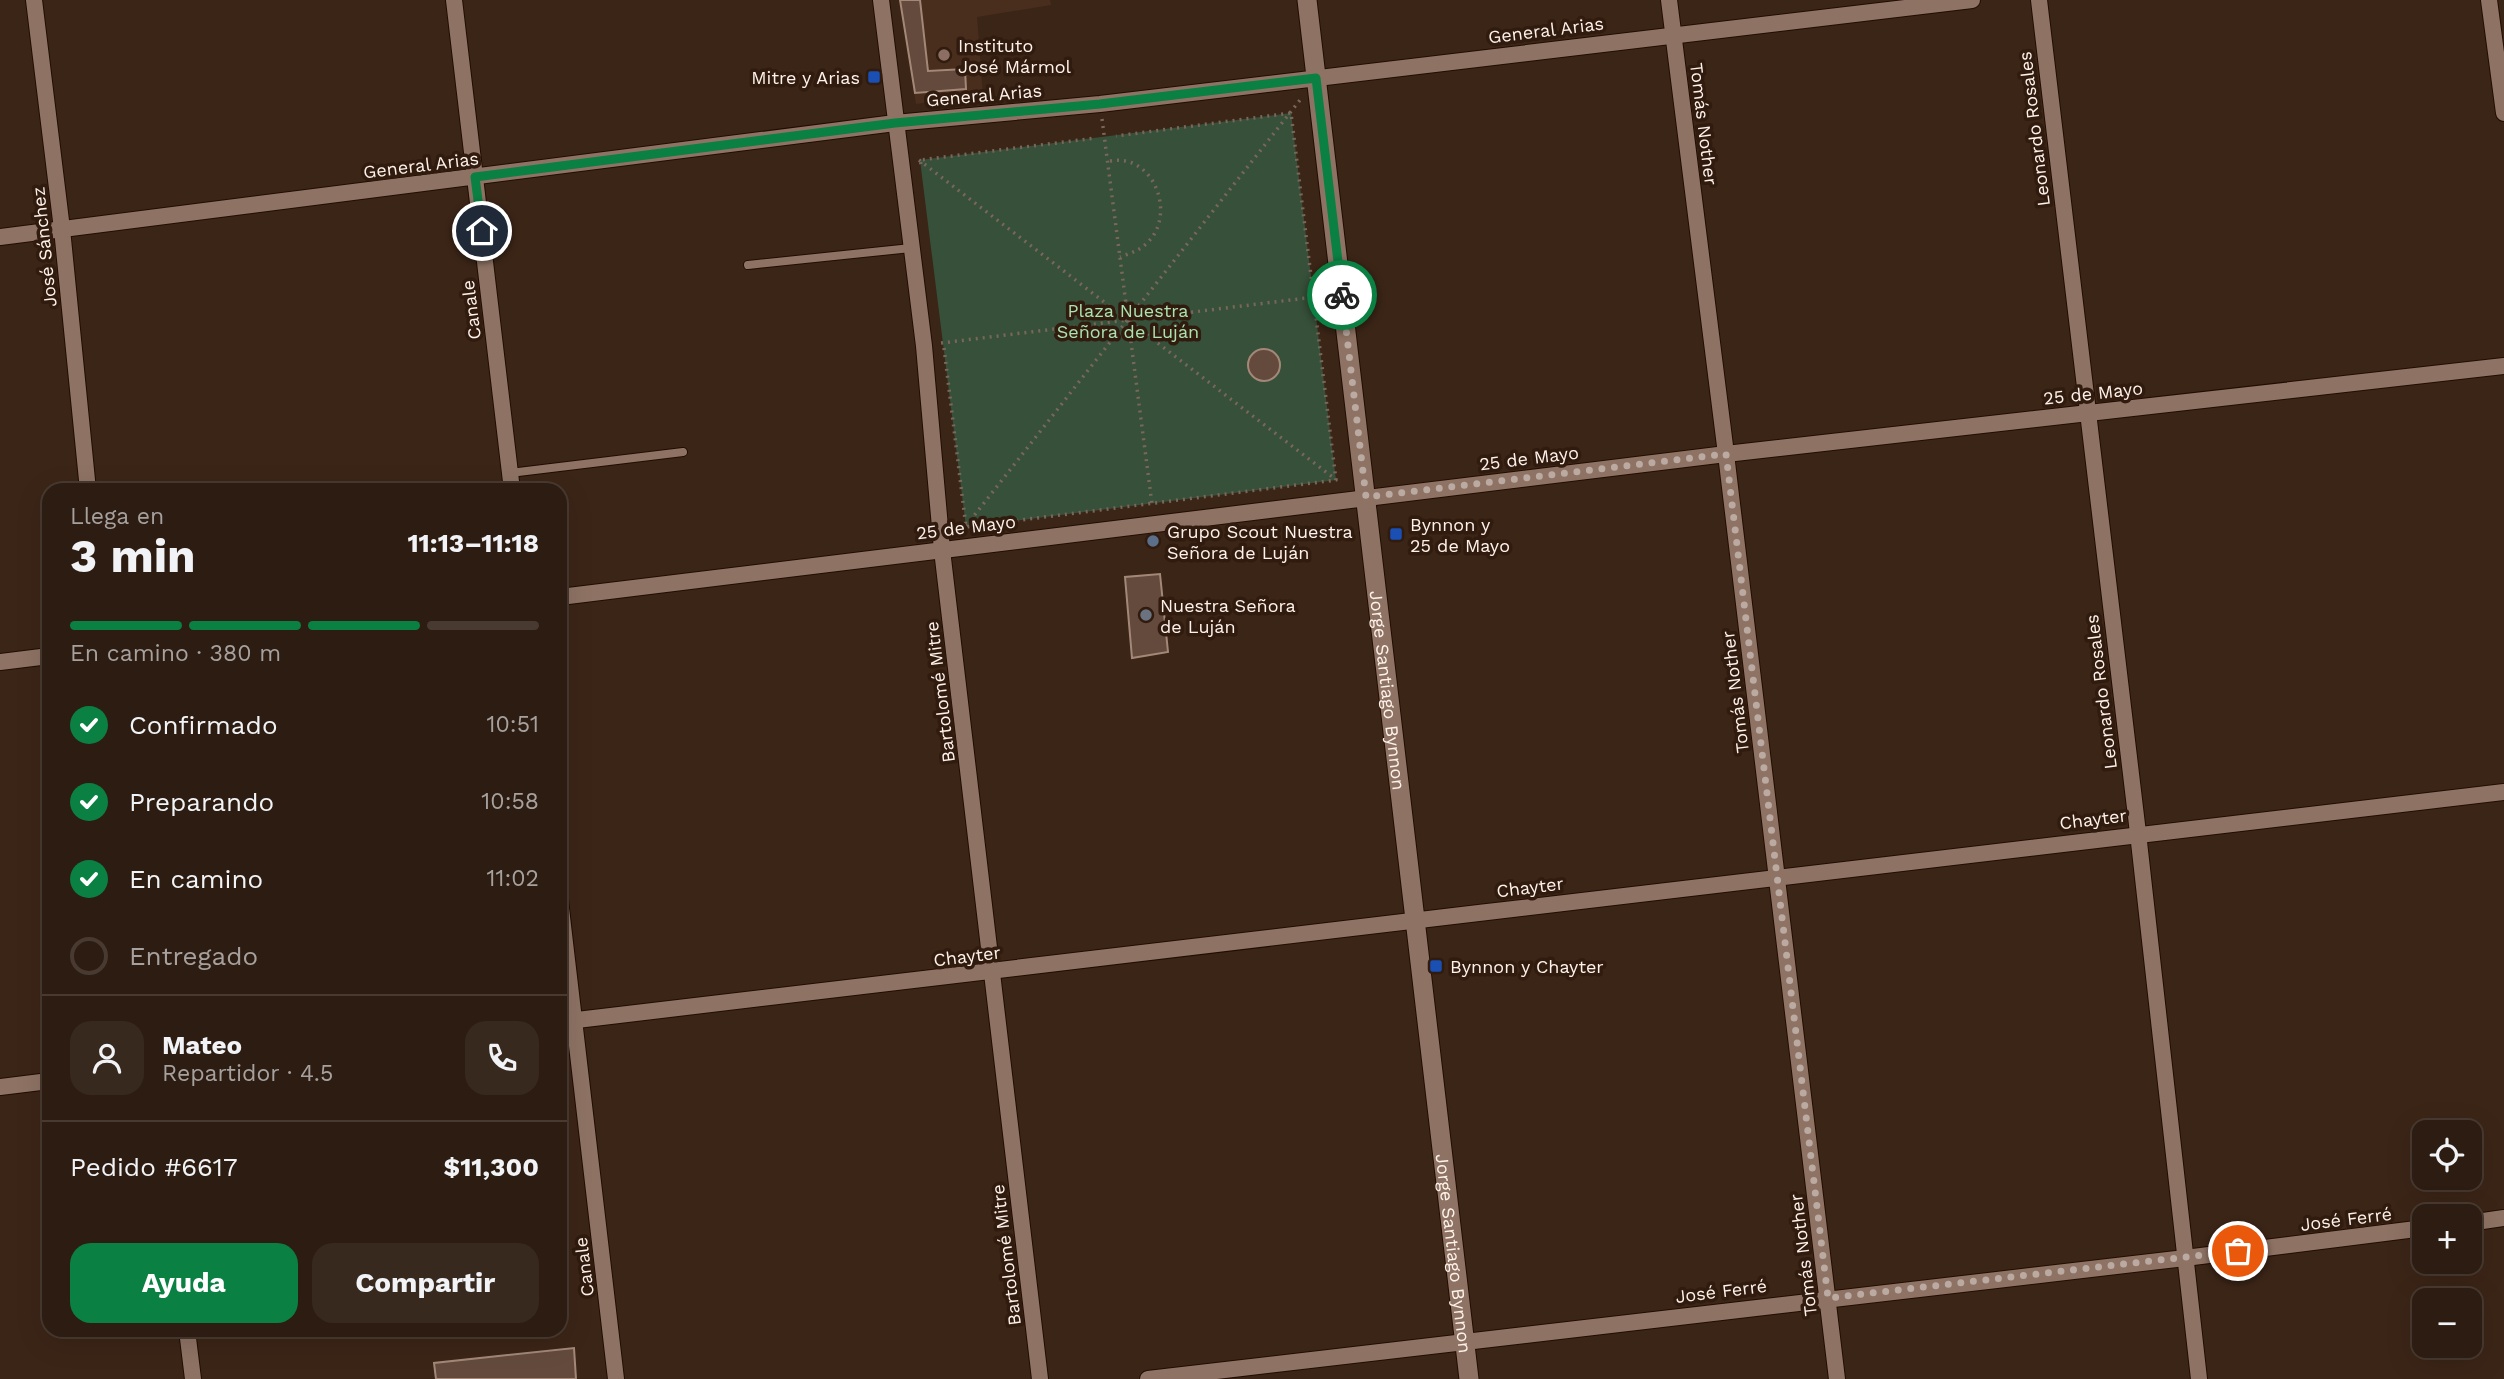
<!DOCTYPE html>
<html lang="es">
<head>
<meta charset="utf-8">
<style>
  body { margin:0; font-family:"Work Sans",sans-serif; background:#38291f; color:#f1f3f6; height:100vh; display:flex; flex-direction:column; font-size:26px; white-space:nowrap }
  * { box-sizing:border-box; margin:0 }
  p { font-size:23px; color:#a6a19f }
  .icon { flex:none; width:38px; height:38px; fill:none; stroke:currentColor; stroke-width:2; stroke-linecap:round; stroke-linejoin:round }
  .map { position:relative; flex:1; overflow:hidden }
  .drawer { position:absolute; left:42px; top:483px; width:525px; height:854px; display:flex; flex-direction:column; background:#2c1c11; border-radius:21px; box-shadow:0 7px 28px #0002,0 0 0 2px #483a31 }
  .drawer>* { flex:none }
  .tools { position:absolute; left:2412px; top:1120px; display:grid; gap:14px }
  .tools a { display:grid; place-items:center; width:70px; height:70px; border-radius:14px; background:#2c1c11; box-shadow:0 7px 28px #0002,0 0 0 2px #483a31; font-size:35px }
  .pin { position:absolute; display:grid; place-items:center; width:60px; height:60px; color:#fff; margin:-30px; border:4px solid #fff; border-radius:50%; box-shadow:0 2px 7px #0007 }
  .courier { position:absolute; display:grid; place-items:center; width:70px; height:70px; margin:-35px; border:5px solid #0b8043; border-radius:50%; background:#fff; color:#222; box-shadow:0 2px 9px #0007 }
  .overview em { font-style:normal; font-weight:700 }
  .overview div { display:flex; flex-direction:column-reverse }
  .overview { display:flex; align-items:center; justify-content:space-between; height:119px; padding:0 28px }
  h1 { font-size:46px; font-weight:700; line-height:52px }
  .bar { display:grid; grid-template-columns:repeat(4,1fr); gap:10px 7px; align-content:center; height:84px; padding:0 28px }
  .bar i { height:9px; border-radius:5px; background:#483a31 }
  .bar .current { background:#0b8043 }
  .bar p { grid-column:span 4 }
  .line { display:flex; align-items:center; gap:18px; padding:0 28px; border-top:2px solid #483a31 }
  .line div { flex:1 }
  .round { display:grid; place-items:center; flex:none; width:74px; height:74px; border-radius:21px; background:#38291f }
  ol { padding:0 28px; list-style:none }
  li { display:flex; align-items:center; gap:21px; height:77px }
  li p { margin-inline-start:auto }
  li .icon { padding:7px; border-radius:50%; background:#0b8043; color:#fff; stroke-width:4 }
  li:last-child { color:#a6a19f }
  li i { width:38px; height:38px; border:4px solid #483a31; border-radius:50% }
  .cta { display:flex; gap:14px; margin-top:auto; padding:14px 28px }
  .cta a { flex:1; height:80px; border-radius:21px; background:#0b8043; color:#fff; font-size:28px; font-weight:700; line-height:80px; text-align:center }
  .cta a+a { background:#38291f; color:#f1f3f6 }
  .map>svg:first-child { display:block }
  .built { fill:#4a2e1d }
  .green { fill:#375039 }
  .building { fill:#634a3c; stroke:#a38878; stroke-width:2 }
  .lines { fill:none; stroke-linecap:round; stroke-linejoin:round }
  .service-casing { stroke:#210d03; stroke-width:10 }
  .minor-casing { stroke:#210d03; stroke-width:18 }
  .tertiary-casing { stroke:#210d03; stroke-width:21 }
  .path { stroke:#79675b; stroke-width:3.5; stroke-dasharray:2 5; stroke-linecap:butt }
  .service { stroke:#8e7364; stroke-width:8 }
  .minor { stroke:#8e7364; stroke-width:16 }
  .tertiary { stroke:#8e7364; stroke-width:19 }
  .done { stroke:#baaaa1; stroke-width:7; stroke-dasharray:0 12.6 }
  .route { stroke:#0b8043; stroke-width:9 }
  .education-dot { fill:#8d6e63; stroke:#301b0e; stroke-width:2.5 }
  .transit-dot { fill:#1a4fb4; stroke:#301b0e; stroke-width:2.5 }
  .service-dot { fill:#5c6f8a; stroke:#301b0e; stroke-width:2.5 }
  .worship-dot { fill:#6b7280; stroke:#301b0e; stroke-width:2.5 }
  .labels { text-anchor:middle; dominant-baseline:central; stroke-width:7; stroke-linejoin:round; paint-order:stroke }
  .street-label { font-size:18px; fill:#fef2eb; stroke:#301b0e }
  .poi-label { font-size:18px; fill:#fef2eb; stroke:#301b0e; text-anchor:start }
  .park-label { font-size:18px; fill:#abe2ae; stroke:#301b0e }
</style>
</head>
<body>
<div class="map">
<svg width="2504" height="1379" viewBox="0 0 2504 1379">
  <rect width="100%" height="100%" fill="#3b2517"/>
  <path class="built" d="M900,0H1050L1051,5L977,17L983,95L916,104Z"/>
  <path class="green" d="M1291,113L1336,480L966,527L920,160Z"/>
  <g class="building">
    <path d="M900,0H920L928,71L965,69L966,89L915,93Z"/>
    <circle cx="1264" cy="365" r="16"/>
    <path d="M1160,574L1168,652L1132,658L1125,577Z"/>
    <path d="M574,1348L576,1379H436L434,1363Z"/>
  </g>
  <g class="lines">
    <g class="service-casing">
      <g id="service">
        <path d="M748,265L911,248"/>
        <path d="M510,473L683,452"/>
      </g>
    </g>
    <g class="minor-casing">
      <g id="minor">
        <path d="M34,0L62,229L88,490"/>
        <path d="M454,0L512,490"/>
        <path d="M881,0L924,346L942,550L1040,1379"/>
        <path d="M1669,0L1726,454L1837,1379"/>
        <path d="M2039,0L2138,833L2199,1379"/>
        <path d="M2489,0L2504,113"/>
        <path d="M0,237L895,123L1100,104L1972,0"/>
        <path d="M560,597L1726,454L2504,366"/>
        <path d="M0,662L49,656"/>
        <path d="M560,900L616,1379"/>
        <path d="M560,1022C1208,948 1856,865 2504,792"/>
        <path d="M0,1087L49,1081"/>
        <path d="M2469,1223L2504,1218"/>
        <path d="M187,1330L193,1379"/>
        <path d="M1148,1379L2185,1258L2424,1228"/>
      </g>
    </g>
    <g class="tertiary-casing">
      <g id="tertiary">
        <path id="s1" d="M1307,0L1469,1379"/>
      </g>
    </g>
    <g class="path">
      <path d="M1102,119L1152,504"/>
      <path d="M919,160L1335,479"/>
      <path d="M1110,161C1153,153 1176,212 1149,241C1141,250 1131,253 1120,257"/>
      <path d="M921,164L920,160L1096,138"/>
      <path d="M941,343L1323,296"/>
      <path d="M944,348L966,527L1336,480L1291,113L1116,136"/>
      <path d="M966,526L1300,100"/>
    </g>
    <use href="#service" class="service"/>
    <use href="#minor" class="minor"/>
    <use href="#tertiary" class="tertiary"/>
  </g>
  <g class="lines">
    <path class="done" d="M1342,295L1366,497L1726,454L1828,1298L2238,1251"/>
    <path class="route" d="M482,231L475,177L895,123L1100,104L1316,78L1342,295"/>
  </g>
  <circle class="education-dot" cx="944" cy="55" r="7"/>
  <g class="transit-dot">
    <rect x="867" y="70" width="14" height="14" rx="3.5"/>
    <rect x="1389" y="527" width="14" height="14" rx="3.5"/>
    <rect x="1429" y="959" width="14" height="14" rx="3.5"/>
  </g>
  <circle class="service-dot" cx="1153" cy="541" r="7"/>
  <circle class="worship-dot" cx="1146" cy="615" r="7"/>
  <g class="labels">
    <g class="street-label">
      <text transform="translate(1546 30) rotate(-7)">General Arias</text>
      <text transform="translate(984 95) rotate(-5)">General Arias</text>
      <text transform="translate(1704 124) rotate(83)">Tomás Nother</text>
      <text transform="translate(2034 129) rotate(-97)">Leonardo Rosales</text>
      <text transform="translate(421 165) rotate(-7)">General Arias</text>
      <text transform="translate(44 247) rotate(-96)">José Sánchez</text>
      <text transform="translate(471 310) rotate(-97)">Canale</text>
      <text transform="translate(2093 393) rotate(-6)">25 de Mayo</text>
      <text transform="translate(1529 458) rotate(-7)">25 de Mayo</text>
      <text transform="translate(966 527) rotate(-7)">25 de Mayo</text>
      <text stroke="none"><textPath href="#s1" startOffset="695">Jorge Santiago Bynnon</textPath></text>
      <text transform="translate(940 692) rotate(-97)">Bartolomé Mitre</text>
      <text transform="translate(1735 692) rotate(-97)">Tomás Nother</text>
      <text transform="translate(2101 692) rotate(-97)">Leonardo Rosales</text>
      <text transform="translate(2093 819) rotate(-7)">Chayter</text>
      <text transform="translate(1530 887) rotate(-7)">Chayter</text>
      <text transform="translate(967 956) rotate(-7)">Chayter</text>
      <text transform="translate(2346 1219) rotate(-7)">José Ferré</text>
      <text stroke="none"><textPath href="#s1" startOffset="1262">Jorge Santiago Bynnon</textPath></text>
      <text transform="translate(1006 1255) rotate(-97)">Bartolomé Mitre</text>
      <text transform="translate(1803 1255) rotate(-97)">Tomás Nother</text>
      <text transform="translate(584 1267) rotate(-97)">Canale</text>
      <text transform="translate(1721 1291) rotate(-7)">José Ferré</text>
    </g>
    <g class="poi-label">
      <text x="958" y="45">Instituto<tspan x="958" dy="21">José Mármol</tspan></text>
      <text x="860" y="77" text-anchor="end">Mitre y Arias</text>
      <text x="1410" y="524">Bynnon y<tspan x="1410" dy="21">25 de Mayo</tspan></text>
      <text x="1167" y="531">Grupo Scout Nuestra<tspan x="1167" dy="21">Señora de Luján</tspan></text>
      <text x="1160" y="605">Nuestra Señora<tspan x="1160" dy="21">de Luján</tspan></text>
      <text x="1450" y="966">Bynnon y Chayter</text>
    </g>
    <g class="park-label">
      <text x="1128" y="310">Plaza Nuestra<tspan x="1128" dy="21">Señora de Luján</tspan></text>
    </g>
  </g>
</svg>
<div class="tools">
<a><svg class="icon" aria-label="locate" viewBox="0 0 24 24"><circle cx="12" cy="12" r="6"/><path d="M12 2v4M12 18v4M2 12h4M18 12h4"/></svg></a>
<a>+</a>
<a>−</a>
</div>
<div class="pin" style="left:2238px;top:1251px;background:#ea580c"><svg class="icon" aria-label="bag" viewBox="0 0 24 24"><path d="M5 8h14l-1 12H6zM9 8a3 3 0 0 1 6 0"/></svg></div>
<div class="pin" style="left:482px;top:231px;background:#1f2937"><svg class="icon" aria-label="home" viewBox="0 0 24 24"><path d="M3 11l9-7 9 7M6 9v11h12V9"/></svg></div>
<div class="courier" style="left:1342px;top:295px"><svg class="icon" aria-label="bike" viewBox="0 0 24 24"><circle cx="6" cy="16" r="4"/><circle cx="18" cy="16" r="4"/><path d="M6 16l4-8h5l3 8M10 8l3 8H6M13 5h3"/></svg></div>
<section class="drawer">
<div class="overview"><div><h1>3 min</h1><p>Llega en</p></div><em>11:13–11:18</em></div>
<div class="bar"><i class="current"></i><i class="current"></i><i class="current"></i><i></i><p>En camino · 380 m</p></div>
<ol>
<li><svg class="icon" aria-label="check" viewBox="0 0 24 24"><path d="M5 12l5 5 9-10"/></svg>Confirmado<p>10:51</p></li>
<li><svg class="icon" aria-label="check" viewBox="0 0 24 24"><path d="M5 12l5 5 9-10"/></svg>Preparando<p>10:58</p></li>
<li><svg class="icon" aria-label="check" viewBox="0 0 24 24"><path d="M5 12l5 5 9-10"/></svg>En camino<p>11:02</p></li>
<li><i></i>Entregado</li>
</ol>
<div class="line" style="height:126px"><a class="round"><svg class="icon" aria-label="person" viewBox="0 0 24 24"><circle cx="12" cy="8" r="4"/><path d="M4 21q1-7 8-7t8 7"/></svg></a><div><b>Mateo</b><p>Repartidor · 4.5</p></div><a class="round"><svg class="icon" aria-label="phone" viewBox="0 0 24 24"><path d="M5 4h4l2 5-3 2q2 4 5 5l2-3 5 2v4C11 20 4 13 5 4z"/></svg></a></div>
<div class="line" style="height:91px"><div>Pedido #6617</div><b>$11,300</b></div>
<div class="cta"><a>Ayuda</a><a>Compartir</a></div>
</section>
</div>
</body>
</html>
